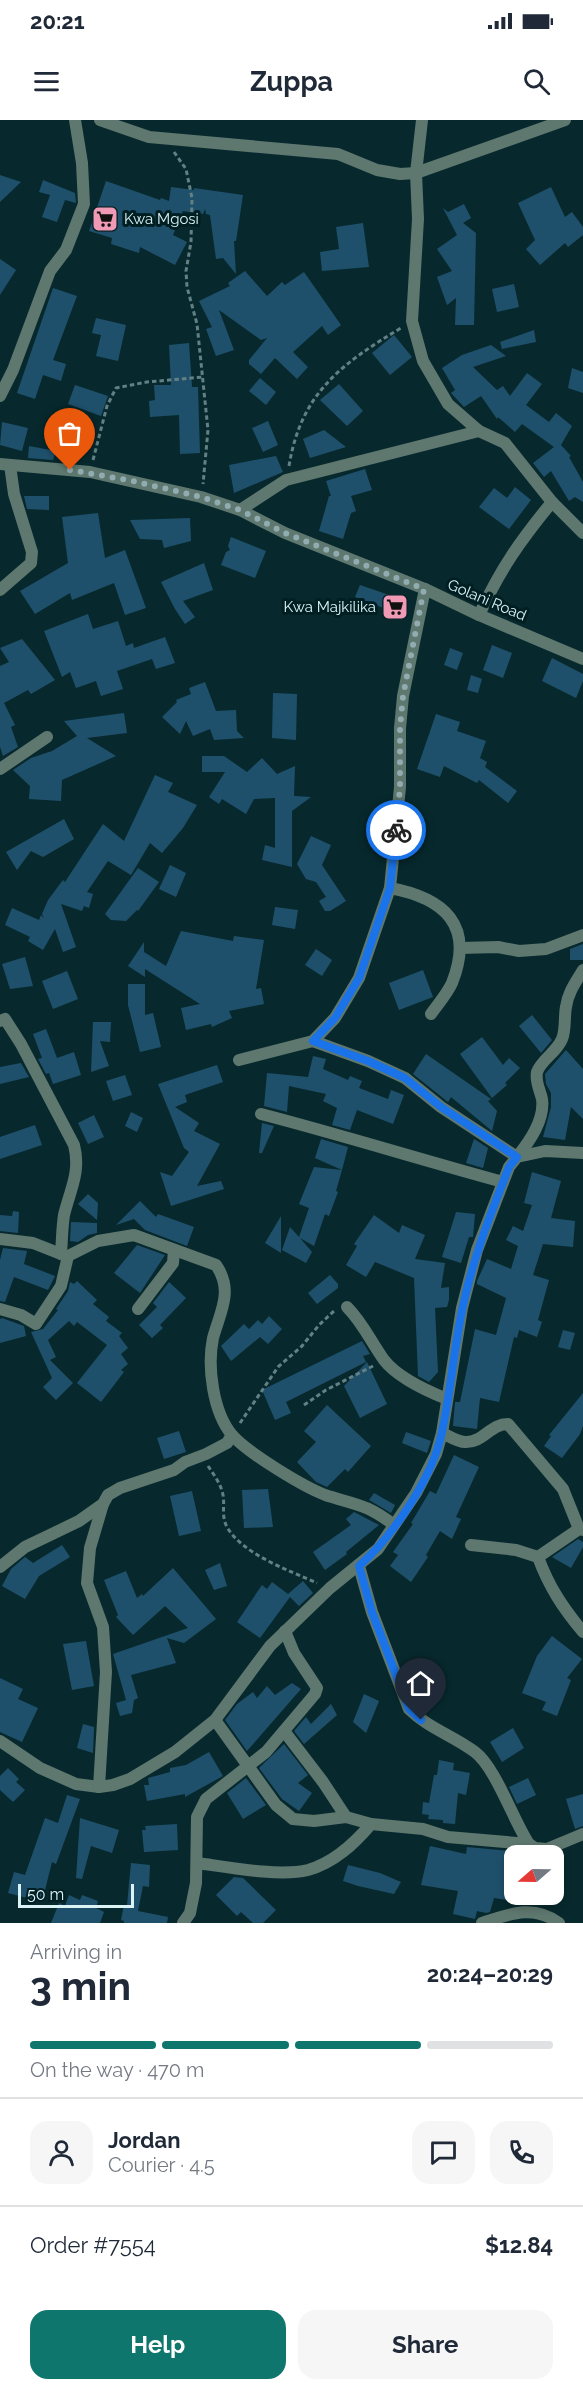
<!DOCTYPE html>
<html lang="en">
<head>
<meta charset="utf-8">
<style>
  body { margin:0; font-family:Raleway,sans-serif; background:#f6f6f7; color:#1f2937; height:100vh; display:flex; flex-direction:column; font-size:22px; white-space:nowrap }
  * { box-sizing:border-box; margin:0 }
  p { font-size:20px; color:#747a83 }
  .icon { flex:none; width:33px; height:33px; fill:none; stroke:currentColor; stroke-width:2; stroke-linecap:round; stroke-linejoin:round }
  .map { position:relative; height:1803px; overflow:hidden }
  .details { display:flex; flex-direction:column; background:#fff; flex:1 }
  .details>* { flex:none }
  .needle { width:39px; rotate:250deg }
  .fabs { position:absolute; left:504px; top:1725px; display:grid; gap:12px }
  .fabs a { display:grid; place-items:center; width:60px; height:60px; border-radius:12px; background:#fff; box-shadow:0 3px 9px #0003; font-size:30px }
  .scale { position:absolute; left:18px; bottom:15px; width:116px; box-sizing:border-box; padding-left:6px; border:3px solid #dcf3f6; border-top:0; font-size:16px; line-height:21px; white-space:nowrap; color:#dcf3f6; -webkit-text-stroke:4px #001f23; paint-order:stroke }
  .pin { position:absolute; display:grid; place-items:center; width:51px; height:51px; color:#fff; margin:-62px -26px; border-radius:50% 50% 50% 0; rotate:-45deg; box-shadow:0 0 6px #0007 }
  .pin .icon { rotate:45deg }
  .courier { position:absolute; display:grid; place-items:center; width:60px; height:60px; margin:-30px; border:4px solid #1a73e8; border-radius:50%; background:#fff; color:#222; box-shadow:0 2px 8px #0007 }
  .headline em { font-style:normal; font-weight:700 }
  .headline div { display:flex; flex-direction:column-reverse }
  .headline { display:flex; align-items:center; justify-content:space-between; height:102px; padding:0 30px }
  h1 { font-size:39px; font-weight:700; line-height:45px }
  .bar { display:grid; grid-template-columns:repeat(4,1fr); gap:9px 6px; align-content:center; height:72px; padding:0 30px }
  .bar i { height:8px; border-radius:4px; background:#e0e1e3 }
  .bar .active { background:#0f766e }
  .bar p { grid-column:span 4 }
  .line { display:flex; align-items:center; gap:15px; padding:0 30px; border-top:2px solid #e0e1e3 }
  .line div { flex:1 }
  .round { display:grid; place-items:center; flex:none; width:63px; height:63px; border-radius:18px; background:#f6f6f7 }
  .button { display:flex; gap:12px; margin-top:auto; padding:12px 30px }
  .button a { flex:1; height:69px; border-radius:18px; background:#0f766e; color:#fff; font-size:24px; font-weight:700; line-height:69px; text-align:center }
  .button a+a { background:#f6f6f7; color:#1f2937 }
  .status { display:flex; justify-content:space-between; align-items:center; height:42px; padding:0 30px; background:#fff; direction:ltr }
  .status svg { height:16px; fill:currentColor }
  header { display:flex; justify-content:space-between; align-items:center; height:78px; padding:0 30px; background:#fff; font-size:27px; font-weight:700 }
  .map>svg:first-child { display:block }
  .building { fill:#1f506b }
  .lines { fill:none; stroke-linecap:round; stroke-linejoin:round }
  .path { stroke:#638084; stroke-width:3; stroke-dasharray:4.5 3; stroke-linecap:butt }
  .minor { stroke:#5e776f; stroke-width:12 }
  .done { stroke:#91acb0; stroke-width:6; stroke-dasharray:0 10.8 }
  .route { stroke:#1a73e8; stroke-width:8 }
  .labels { text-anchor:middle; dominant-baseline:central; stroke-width:6; stroke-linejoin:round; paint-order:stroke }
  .poi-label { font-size:15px; fill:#dcf3f6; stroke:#001f23; text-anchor:start }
  .street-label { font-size:15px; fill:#dcf3f6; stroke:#001f23 }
</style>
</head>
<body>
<div class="status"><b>20:21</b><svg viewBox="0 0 49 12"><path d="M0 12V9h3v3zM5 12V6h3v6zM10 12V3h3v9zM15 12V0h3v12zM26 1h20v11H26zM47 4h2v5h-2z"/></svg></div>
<header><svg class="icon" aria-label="menu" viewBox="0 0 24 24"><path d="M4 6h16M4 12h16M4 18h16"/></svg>Zuppa<svg class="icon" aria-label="search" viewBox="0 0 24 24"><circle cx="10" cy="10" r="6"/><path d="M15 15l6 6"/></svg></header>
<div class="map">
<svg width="583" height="1803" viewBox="0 0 583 1803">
  <rect width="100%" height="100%" fill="#07292d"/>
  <g class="building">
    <path d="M0,55L21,62L0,82Z"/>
    <path d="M43,60L75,73L76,83L65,80L57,102L42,97L50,75L39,72Z"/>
    <path d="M106,61L160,80L161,78L169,81L171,67L194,70V68L243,75L236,121H234L236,154L223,138L216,139L210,95L206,94L205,89L203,94L183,91L173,115L187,122L175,145L140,127L139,133L111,124L112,118L89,111Z"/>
    <path d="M551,67L565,97L572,92L583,107V115L568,127L565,123L540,145L526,129L535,120L518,83Z"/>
    <path d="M464,84L471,98L463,103L476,113L474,205H455L456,178L447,185L437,157L452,151L437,129L457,115L443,88L448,92Z"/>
    <path d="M363,103L369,147L322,151L320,132L339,129L336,107Z"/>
    <path d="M0,139L16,150L0,175Z"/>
    <path d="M245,151L267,176L282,162L285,165L304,152L341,205L328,215L322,206L293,232L308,247L297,259L275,238L261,254L249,244V240L267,218L261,220L219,190L234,230L216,236L206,209L212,207L199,181L230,166L228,163Z"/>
    <path d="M514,164L519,187L497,192L492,169Z"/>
    <path d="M53,168L77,176L53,240L66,244L61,261L43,255L35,279L17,273Z"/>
    <path d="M96,198L126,205L118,241L96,236L101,215L92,213Z"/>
    <path d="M534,210L536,222L502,229L500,222Z"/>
    <path d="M394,215L412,237L390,255L372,233Z"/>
    <path d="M189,223L192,267H198L200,333L180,334L179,295L150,297L149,281L155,280L154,265H171L169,225Z"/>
    <path d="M491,225L506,236L473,247L497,270L503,266L510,276L527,253L542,264L526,285L549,302L556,293L572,306L561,325L571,336L569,337L583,362V382L575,377L569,381L551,351L544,357L533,343L554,327L522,304L515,312L498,297L497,299L481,276L464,287L451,273L455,270L442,248L462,235Z"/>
    <path d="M572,248L583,252V273L568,268Z"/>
    <path d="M260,258L276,272L266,285L249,271Z"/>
    <path d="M339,264L363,291L347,306L320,280Z"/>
    <path d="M75,265L108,276L101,296L68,284Z"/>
    <path d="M268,301L278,325L263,332L252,308Z"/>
    <path d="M2,302L28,308L22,331L0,325Z"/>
    <path d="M324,310L346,327L310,338L303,319Z"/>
    <path d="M29,326L56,331L53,340L28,338Z"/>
    <path d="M276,336L283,352L234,373L229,345Z"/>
    <path d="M365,349L372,370L351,376L356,391L351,393L343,419L319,411L329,376H331L326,361Z"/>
    <path d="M515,367L531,380L509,409L479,387L494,368L507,378Z"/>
    <path d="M24,376H49V390L27,389Z"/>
    <path d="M98,393L105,438L125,430L146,488L125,495L114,463L72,480L70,473L35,494L20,471L68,443L62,397Z"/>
    <path d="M190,398L191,421L164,428L162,420L140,419L130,400Z"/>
    <path d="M231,417L266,431L255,458L221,445L226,432L230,430L228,426Z"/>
    <path d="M204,443L213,470L183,481L195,497L185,504L175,489L161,462Z"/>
    <path d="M360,465L398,478L394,492L355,477Z"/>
    <path d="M88,494L93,509L118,501L126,526L133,523L134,528L165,517L175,543L156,549L152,539L117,551L123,569L101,576L96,561L76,568L70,552L62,557L44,511Z"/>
    <path d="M22,519L55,560L31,574L28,570L4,583L15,605L11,607L18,627L3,636L0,627V546L9,542L0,528Z"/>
    <path d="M492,525L512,533L503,558L483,550Z"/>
    <path d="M450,528L463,533L457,550L444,545Z"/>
    <path d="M552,538L583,554V561L576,578L542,561Z"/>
    <path d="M471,555L482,559L478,573L467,570Z"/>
    <path d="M205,562L216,591L236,590L237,611L244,618L214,620L210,609L193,616L186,601L180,614L162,597L177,582L176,580L191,574L189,568Z"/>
    <path d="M273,573L297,574L296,620L272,618Z"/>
    <path d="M124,593L127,613L87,618L116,636L62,660L61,681L29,679L30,666L13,650L31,638L52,631L77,616L64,601Z"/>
    <path d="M436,594L460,602L457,611L486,621L480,638L487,642L485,647L517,671L508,683L479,660L477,663L444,646L440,657L417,649Z"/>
    <path d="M202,636H224L247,652L262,638L277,654L295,646L294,676L311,677L292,691V747L262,740L265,725L275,728V678L254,679L246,694L222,679L219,684L209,677L225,652H202Z"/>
    <path d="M155,655L173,663L168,672L197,685L183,708L162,733L150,723L131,755L108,741L87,772L93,774L89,788L84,786L82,791L61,784L76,827L63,832L55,809L43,830L28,821L30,817L5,805L12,788L39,800L41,795L44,798L42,794L48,780L63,760L65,762L103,704L124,721Z"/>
    <path d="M64,699L74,719L43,737L31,731L17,750L6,732Z"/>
    <path d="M311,716L331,725L322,745L346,781L330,791H325L319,781L326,777L316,762L306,759L297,744Z"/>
    <path d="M170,745L186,753L176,777L159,769Z"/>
    <path d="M138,748L159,762L138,791L137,790L126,801L111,800L105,794Z"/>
    <path d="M275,787L298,790L295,809L272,805Z"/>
    <path d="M181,811L233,821L234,816L264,820L256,869L261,868L264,884L229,891L232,898L212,907L211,904L186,910L181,888L200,884L145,849V857L128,846L144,822V832L166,846Z"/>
    <path d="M583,824V840H570V829Z"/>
    <path d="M316,829L332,840L322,856L305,845Z"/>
    <path d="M25,837L33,866L10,869L2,844Z"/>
    <path d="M423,850L433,877L399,890L389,863Z"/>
    <path d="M67,851L78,879L53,889L42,861Z"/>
    <path d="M128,864H145V895L153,893L161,927L140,932L128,885Z"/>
    <path d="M532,895L552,920L541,933L519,906Z"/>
    <path d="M93,902H111L110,922L100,921L109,946L91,952Z"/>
    <path d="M46,909L57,938L74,932L81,955L53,964L49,953L46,954L38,939L42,938L33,914Z"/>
    <path d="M482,917L503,945L509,938L520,948L505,963L507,965L492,978L460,934Z"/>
    <path d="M566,930L583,949V999L571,987L565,1020L543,1017L551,987V973L546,964L545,954Z"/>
    <path d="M426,934L491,979L488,981L497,991L492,1011L451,977L448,982L413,954Z"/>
    <path d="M313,936L326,939L323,949L348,960L350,956L362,961L359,968L388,979L391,970L404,975L393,1004L357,990L350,1010L332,1005L337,988L323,981L326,974L289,966L287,992L264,986L267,953L308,957Z"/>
    <path d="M21,943L29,957L0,964V947Z"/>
    <path d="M217,945L223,962L185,975L187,982L175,987L199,1003L194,1011L220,1024L197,1066L221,1061L224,1069L171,1086L160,1052L172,1056L189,1032L184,1028L158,964Z"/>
    <path d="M125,955L132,975L113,981L106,961Z"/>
    <path d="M131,992L143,998L137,1012L125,1006Z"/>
    <path d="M94,995L104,1017L88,1024L78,1003Z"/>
    <path d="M262,1003L274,1006L262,1033H259Z"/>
    <path d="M35,1005L42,1025L0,1039V1017Z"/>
    <path d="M321,1019L348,1027L342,1050L315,1038Z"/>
    <path d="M474,1019L488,1028L483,1048L466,1043Z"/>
    <path d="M314,1047L342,1050L336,1071L338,1072L329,1096L325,1094L314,1126L300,1118L312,1132L306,1143L282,1130L290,1107L299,1117L309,1088L299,1084Z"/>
    <path d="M532,1052L561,1061L551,1098L575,1101L573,1127L543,1124L533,1155L549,1160L538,1200L542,1202L537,1217L519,1210L517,1218L514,1217L499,1282L480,1278L477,1309L453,1306L455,1282H460L475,1209L496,1215L506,1178L477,1164V1161L487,1139L511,1149L518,1126L506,1120L513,1106L523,1111L532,1085L524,1083Z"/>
    <path d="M88,1074L98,1083L97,1100L78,1084Z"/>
    <path d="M140,1081L156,1097L158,1094L194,1107L187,1126L145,1110L134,1099L116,1105Z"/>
    <path d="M13,1091L19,1092L18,1113L0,1111V1095L12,1096Z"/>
    <path d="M456,1092L475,1094L473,1117H469L461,1143L442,1137Z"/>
    <path d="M374,1095L399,1113L402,1105L425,1115L415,1139L445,1143L441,1168L449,1167V1180L447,1187L435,1188L438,1252L429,1262L418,1256L414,1158L375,1142L366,1157L346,1145L357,1126L354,1124Z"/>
    <path d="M281,1096V1133L265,1123Z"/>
    <path d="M71,1102L97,1103V1113L88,1115L78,1122L70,1121Z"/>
    <path d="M137,1125L165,1135L140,1173L114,1153Z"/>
    <path d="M3,1128L27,1131L24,1144L55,1156L48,1170L14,1157L5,1182L0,1181V1140Z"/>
    <path d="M330,1155L338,1164V1168L317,1184L308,1173Z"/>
    <path d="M77,1161L97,1180L93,1184L109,1197L106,1201L122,1213L119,1216L128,1228L121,1234L128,1244L121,1250L124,1252L101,1282L77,1263L107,1225L77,1202L74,1206L69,1201L48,1220L56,1237L50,1240L73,1263L56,1280L43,1267L52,1258L31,1212L43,1209L58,1190L56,1189L68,1171L70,1162L74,1164Z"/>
    <path d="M169,1162L186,1178L160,1205L163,1208L152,1218L139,1205L157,1187L153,1183Z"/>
    <path d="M269,1196L282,1209L268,1224L260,1217L231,1241L221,1226L244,1204L249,1209L258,1200L262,1204Z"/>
    <path d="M2,1198L24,1206L26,1216L0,1223V1199Z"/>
    <path d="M563,1210L575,1213L570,1230L558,1227Z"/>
    <path d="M362,1221L370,1234L363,1236L366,1242L286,1282L291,1293L275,1300L262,1270Z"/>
    <path d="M367,1242L387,1284L360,1298L344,1266Z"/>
    <path d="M583,1273V1306L580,1314L562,1338L544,1326L551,1316L549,1315Z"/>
    <path d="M327,1285L371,1326L348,1352L345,1349L327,1367L316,1362L297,1342L316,1322L304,1311Z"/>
    <path d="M179,1311L186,1332L164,1339L157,1318Z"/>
    <path d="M406,1312L431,1321L427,1333L402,1323Z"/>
    <path d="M454,1335L479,1347L456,1397L461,1399L452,1419L440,1411L426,1435L428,1437L411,1462L390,1446L398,1435L393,1432L413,1404L411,1403L430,1371L436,1374Z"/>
    <path d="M268,1369L273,1407L244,1408L242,1370Z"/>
    <path d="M192,1371L201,1411L179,1416L170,1376Z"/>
    <path d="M374,1373L395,1385L391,1393L369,1380Z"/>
    <path d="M354,1392L379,1405L346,1432L347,1434L325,1450L313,1432L351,1405L346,1399Z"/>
    <path d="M578,1419L583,1422V1427L571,1448L552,1437Z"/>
    <path d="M62,1425L70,1437L39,1456L25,1479L2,1466L11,1449L25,1437L33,1443Z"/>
    <path d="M220,1443L227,1466L214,1470L205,1450Z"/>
    <path d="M173,1448L216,1499L184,1523L167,1518L176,1543L131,1555L138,1578L134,1580L132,1593L120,1596L116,1583L126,1580L113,1534L188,1508L165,1486L133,1515L116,1497L118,1495L104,1460L126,1451L137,1478L142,1474L143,1476Z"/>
    <path d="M303,1461L313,1473L299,1486L290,1477L260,1518L237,1502L262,1465L267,1469L272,1462L288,1474Z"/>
    <path d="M552,1516L582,1539L567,1558L571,1560L557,1596L542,1590L546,1582L522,1573L537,1536Z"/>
    <path d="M86,1521L94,1566L72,1570L63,1524Z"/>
    <path d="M0,1558L23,1569L18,1579L38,1588L22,1622L0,1612Z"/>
    <path d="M292,1563L301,1569L247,1631L225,1600L237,1584L253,1572L257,1578L267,1566L275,1575Z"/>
    <path d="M364,1574L379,1581L366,1613L353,1602Z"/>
    <path d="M331,1584L337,1595L304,1624L294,1611L306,1597L311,1604Z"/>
    <path d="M83,1604L94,1607L93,1633L77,1628Z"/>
    <path d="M513,1608L524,1628L502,1642L490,1622Z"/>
    <path d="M284,1624L308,1655L298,1663L312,1673L299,1691L282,1679L259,1648Z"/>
    <path d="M209,1632L223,1656L185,1677V1674L147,1681L144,1665H149L148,1658L170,1652V1648L186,1645Z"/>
    <path d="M439,1640L454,1643L453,1650L470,1653L466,1675L458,1673L455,1704L443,1703V1700L428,1699L429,1695L422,1694L423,1682L429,1683L434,1655H437Z"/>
    <path d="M8,1648L19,1659L16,1662L25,1670L13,1682L0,1670V1656Z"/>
    <path d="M246,1658L266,1685L243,1699L227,1673Z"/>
    <path d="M528,1658L536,1675L517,1684L509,1667Z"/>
    <path d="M583,1674V1706L575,1709L566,1679Z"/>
    <path d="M67,1675L80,1679L56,1744L52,1742L42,1782L8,1773L14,1752L25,1755L45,1698L58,1703Z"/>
    <path d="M80,1698L119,1710L112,1733L91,1726L82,1759L76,1758Z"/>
    <path d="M177,1704L178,1730L144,1732L142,1710H146L145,1706Z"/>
    <path d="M430,1726L466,1734L467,1727L510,1731L509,1737L514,1738V1781L494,1778L490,1792L486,1793L477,1791L475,1799L453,1794L458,1771L421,1765Z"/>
    <path d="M131,1743L150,1745L149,1767L143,1766L138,1791L168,1797L167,1803H124V1801L121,1800L124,1785H127Z"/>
    <path d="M348,1745L380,1753L401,1762L394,1774L358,1766L343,1761Z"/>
    <path d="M234,1757L243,1758L276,1790L263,1803H253L241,1792L237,1796L216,1775Z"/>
    <path d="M69,1775L80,1780L82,1775L98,1781L96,1788L104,1792L100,1803H51L59,1783L65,1786Z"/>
  </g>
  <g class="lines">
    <g class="path">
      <path d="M174,32L186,49L192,78L191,122L186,151L187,167L197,204L208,310L203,364"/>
      <path d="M93,340L107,286L116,268L147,262L203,257"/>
      <path d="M289,346C301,273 341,244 401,208"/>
      <path d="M304,1285L326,1270L373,1246"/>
      <path d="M240,1303L278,1247L302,1226L319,1205L335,1190"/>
      <path d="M208,1346C214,1355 221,1364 223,1375C225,1385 221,1396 227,1407C242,1434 290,1451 317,1463"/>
    </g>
    <g class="minor">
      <path d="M100,0L149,17L338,34L377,50L400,54L416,53L565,0"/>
      <path d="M422,0L416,53L418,99L412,201L423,241L448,284L479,311L505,323L552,382L583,413"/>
      <path d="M0,276L13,250L50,151L66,130L84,84L82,43L75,0"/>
      <path d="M0,344L90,352L201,377L240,390L285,413L425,469L479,495L583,539"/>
      <path d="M240,390L286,360L479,311"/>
      <path d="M0,470L31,443L32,432L14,374L10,345"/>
      <path d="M479,495C501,448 520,421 552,382"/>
      <path d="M0,649L47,617"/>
      <path d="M390,768C444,778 475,805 452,863C447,874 438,884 431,894"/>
      <path d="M460,828L498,827L519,831L546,829L583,815"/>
      <path d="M0,901L5,899L21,924L74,1025C81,1052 70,1070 64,1095C62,1108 62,1121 61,1134"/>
      <path d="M313,921L368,941L405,958L441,987L517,1037C529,1022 545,1000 542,979C540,970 535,962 537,952C541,940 557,932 562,919C566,910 564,897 566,887C568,872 576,862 583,850"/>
      <path d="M239,940L313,921L335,898L359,858L390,768L400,667V608L403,576L425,469"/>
      <path d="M261,994C342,1015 422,1040 503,1062"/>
      <path d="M0,1119L33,1123L66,1136"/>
      <path d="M347,1187C363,1203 371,1222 384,1240C398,1258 427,1271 447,1279"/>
      <path d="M0,1189L21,1195L36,1204L61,1166L68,1136L98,1121L134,1115L216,1145C234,1171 220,1192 213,1218C207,1247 213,1292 232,1315C248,1333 305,1368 328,1376C358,1385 368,1385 394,1405"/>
      <path d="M138,1189L173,1143L174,1130"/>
      <path d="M442,1313C449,1316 457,1322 465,1322C483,1323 490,1304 508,1304L563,1369L579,1409"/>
      <path d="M471,1425L516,1430L538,1437C549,1467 563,1488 583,1512"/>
      <path d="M538,1437L579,1409L583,1410"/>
      <path d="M359,1446L372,1492L409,1589C428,1608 454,1616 475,1632C496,1648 513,1700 529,1724"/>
      <path d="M0,1447L25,1427L79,1401L103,1384L108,1375L120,1368L174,1350L185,1342L206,1334L227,1323L232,1315"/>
      <path d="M215,1600L276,1685L293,1699L314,1701L346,1697L371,1704L423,1709L448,1717L529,1724L535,1728L547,1729L583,1714"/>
      <path d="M284,1611L323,1662L346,1697"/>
      <path d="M0,1621L40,1648L76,1664L99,1667L113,1665L130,1659L175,1632L215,1600L270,1526L330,1468L378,1429L416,1373L436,1334L442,1313L462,1188L477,1130L509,1047L517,1037L545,1031L583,1033"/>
      <path d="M99,1667L106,1552L103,1507L87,1463L90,1428L103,1384"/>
      <path d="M197,1743C227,1747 279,1757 308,1750C334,1743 354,1724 371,1704"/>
      <path d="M183,1803L190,1793L196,1763L197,1697L206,1679L266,1632L315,1574L317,1568L294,1533L285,1511"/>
      <path d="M482,1803C510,1794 533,1784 559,1803"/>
    </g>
  </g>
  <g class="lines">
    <path class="done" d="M70,350L133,361L201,377L240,390L285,413L424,469L403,576L400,608V667L396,710"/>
    <path class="route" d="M396,710L390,768L359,858L335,898L313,921L368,941L405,958L441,987L517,1037L509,1047C491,1093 473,1138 463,1186C454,1227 451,1270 442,1312C433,1357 393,1416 359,1446L372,1492L409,1589L421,1600"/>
  </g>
  <defs>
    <g id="supermarket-square" transform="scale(1.35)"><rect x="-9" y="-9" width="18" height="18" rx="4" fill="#f09ab6" stroke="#001f23"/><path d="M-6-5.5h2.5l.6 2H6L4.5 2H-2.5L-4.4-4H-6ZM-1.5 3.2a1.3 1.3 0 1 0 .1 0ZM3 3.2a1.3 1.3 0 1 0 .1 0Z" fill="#111"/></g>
  </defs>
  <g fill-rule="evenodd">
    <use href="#supermarket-square" x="105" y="99"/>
    <use href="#supermarket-square" x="395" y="487"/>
  </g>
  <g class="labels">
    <g class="poi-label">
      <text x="124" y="99">Kwa Mgosi</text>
      <text x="376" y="487" text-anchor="end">Kwa Majkilika</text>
    </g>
    <g class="street-label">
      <text transform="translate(487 480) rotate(23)">Golani Road</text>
    </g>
  </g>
</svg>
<div class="fabs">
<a><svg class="needle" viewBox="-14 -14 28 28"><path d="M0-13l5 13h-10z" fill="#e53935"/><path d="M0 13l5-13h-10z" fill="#747a83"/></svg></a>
</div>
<div class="scale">50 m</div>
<div class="pin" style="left:70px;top:350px;background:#ea580c"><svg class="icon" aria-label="bag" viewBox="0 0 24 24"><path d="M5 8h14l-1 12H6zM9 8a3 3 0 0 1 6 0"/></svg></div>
<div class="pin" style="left:421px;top:1600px;background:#1f2937"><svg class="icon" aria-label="home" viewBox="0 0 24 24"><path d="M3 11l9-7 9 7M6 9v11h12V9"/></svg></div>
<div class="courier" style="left:396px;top:710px"><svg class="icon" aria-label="bike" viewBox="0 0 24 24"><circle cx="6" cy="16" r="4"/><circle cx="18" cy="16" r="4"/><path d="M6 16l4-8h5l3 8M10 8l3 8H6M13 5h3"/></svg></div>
</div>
<section class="details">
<div class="headline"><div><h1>3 min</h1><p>Arriving in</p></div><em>20:24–20:29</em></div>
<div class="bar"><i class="active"></i><i class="active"></i><i class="active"></i><i></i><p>On the way · 470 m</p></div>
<div class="line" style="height:108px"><a class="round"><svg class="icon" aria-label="person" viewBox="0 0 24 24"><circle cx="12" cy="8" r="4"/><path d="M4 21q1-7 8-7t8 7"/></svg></a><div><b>Jordan</b><p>Courier · 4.5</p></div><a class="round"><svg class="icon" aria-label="chat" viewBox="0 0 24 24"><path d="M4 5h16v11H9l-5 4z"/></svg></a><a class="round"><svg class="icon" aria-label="phone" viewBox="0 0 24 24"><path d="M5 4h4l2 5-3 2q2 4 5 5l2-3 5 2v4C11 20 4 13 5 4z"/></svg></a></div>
<div class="line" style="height:78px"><div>Order #7554</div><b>$12.84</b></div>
<div class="button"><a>Help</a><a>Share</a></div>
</section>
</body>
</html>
